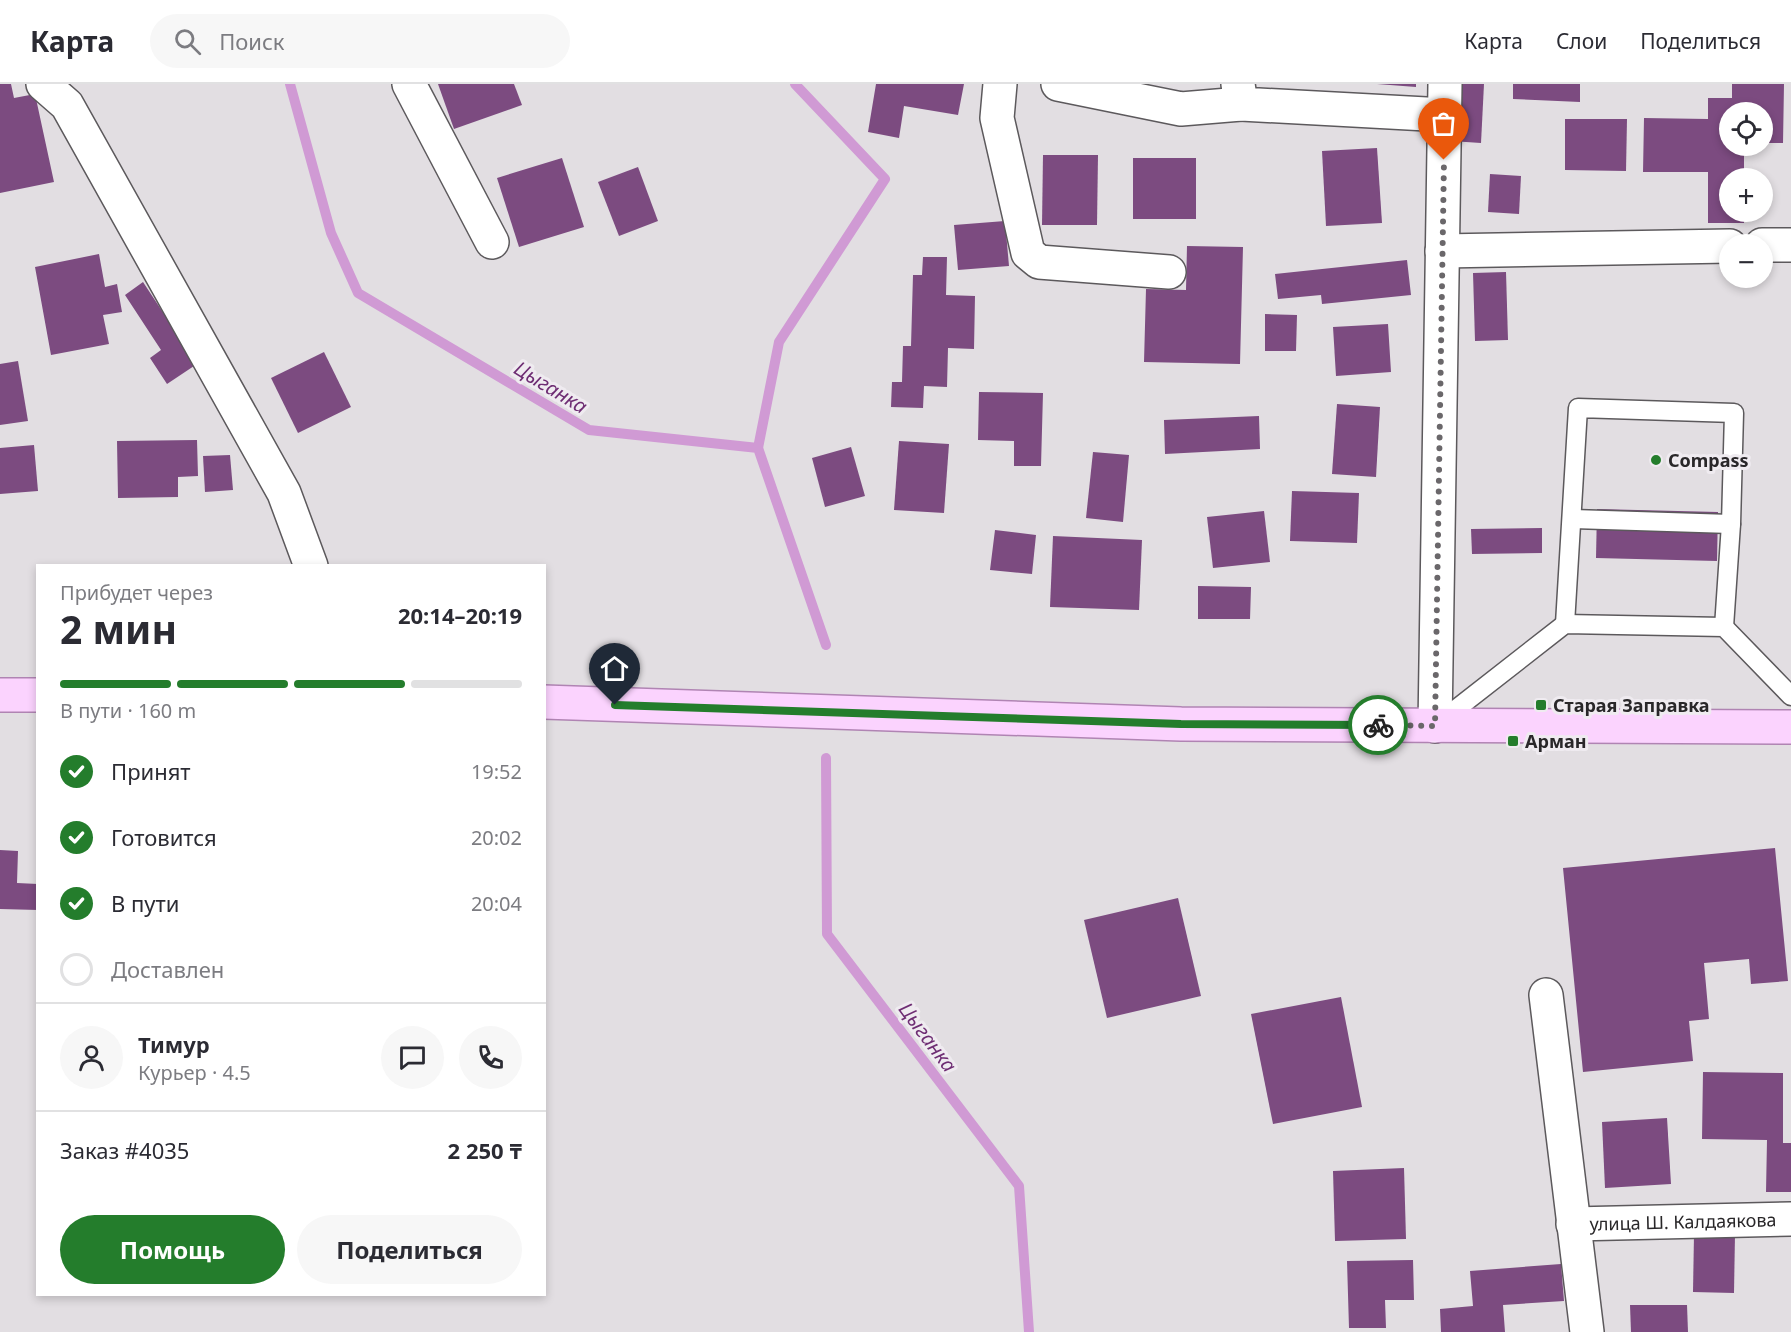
<!DOCTYPE html>
<html lang="ru">
<head>
<meta charset="utf-8">
<style>
  body { margin:0; font-family:"Noto Sans",sans-serif; background:#f7f7f7; color:#2b2b33; height:100vh; display:flex; flex-direction:column; font-size:22px; white-space:nowrap }
  * { box-sizing:border-box; margin:0 }
  p { font-size:20px; color:#7c7c81 }
  .icon { flex:none; width:33px; height:33px; fill:none; stroke:currentColor; stroke-width:2; stroke-linecap:round; stroke-linejoin:round }
  .map { position:relative; flex:1; overflow:hidden }
  .drawer { position:absolute; left:36px; top:480px; width:510px; height:732px; display:flex; flex-direction:column; background:#fff; border-radius:0px; box-shadow:0 3px 9px #0003 }
  .drawer>* { flex:none }
  .buttons { position:absolute; left:1719px; top:18px; display:grid; gap:12px }
  .buttons a { display:grid; place-items:center; width:54px; height:54px; border-radius:50%; background:#fff; box-shadow:0 3px 9px #0003; font-size:30px }
  .pin { position:absolute; display:grid; place-items:center; width:51px; height:51px; color:#fff; margin:-62px -26px; border-radius:50% 50% 50% 0; rotate:-45deg; box-shadow:0 0 6px #0007 }
  .pin .icon { rotate:45deg }
  .courier { position:absolute; display:grid; place-items:center; width:60px; height:60px; margin:-30px; border:4px solid #247d2c; border-radius:50%; background:#fff; color:#222; box-shadow:0 2px 8px #0007 }
  .headline em { font-style:normal; font-weight:700 }
  .headline div { display:flex; flex-direction:column-reverse }
  .headline { display:flex; align-items:center; justify-content:space-between; height:102px; padding:0 24px }
  h1 { font-size:39px; font-weight:700; line-height:45px }
  .bar { display:grid; grid-template-columns:repeat(4,1fr); gap:9px 6px; align-content:center; height:72px; padding:0 24px }
  .bar i { height:8px; border-radius:4px; background:#e1e1e2 }
  .bar .active { background:#247d2c }
  .bar p { grid-column:span 4 }
  .line { display:flex; align-items:center; gap:15px; padding:0 24px; border-top:2px solid #e1e1e2 }
  .line div { flex:1 }
  .round { display:grid; place-items:center; flex:none; width:63px; height:63px; border-radius:32px; background:#f7f7f7 }
  ol { padding:0 24px; list-style:none }
  li { display:flex; align-items:center; gap:18px; height:66px }
  li p { margin-inline-start:auto }
  li .icon { padding:6px; border-radius:50%; background:#247d2c; color:#fff; stroke-width:4 }
  li:last-child { color:#7c7c81 }
  li i { width:33px; height:33px; border:3px solid #e1e1e2; border-radius:50% }
  .cta { display:flex; gap:12px; margin-top:auto; padding:12px 24px }
  .cta a { flex:1; height:69px; border-radius:36px; background:#247d2c; color:#fff; font-size:24px; font-weight:700; line-height:69px; text-align:center }
  .cta a+a { background:#f7f7f7; color:#2b2b33 }
  header { display:flex; align-items:center; gap:36px; box-sizing:border-box; height:84px; padding:0 30px; background:#fff; border-bottom:2px solid #e1e1e2 }
  header strong { font-size:28px }
  nav { display:flex; gap:33px; margin-inline-start:auto; font-size:21px }
  .search { width:420px; height:54px; background:#f7f7f7; display:flex; align-items:center; gap:15px; box-sizing:border-box; padding:0 21px; border-radius:33px; color:#7c7c81; font-size:22px }
  .map>svg:first-child { display:block }
  .lines { fill:none; stroke-linecap:round; stroke-linejoin:round }
  .stream { stroke:#d09ad4; stroke-width:10 }
  .building { fill:#7c4b80 }
  .service-casing { stroke:#5c595c; stroke-width:21 }
  .minor-casing { stroke:#5c595c; stroke-width:36 }
  .primary-casing { stroke:#b084b3; stroke-width:36 }
  .service { stroke:#fff; stroke-width:18 }
  .minor { stroke:#fff; stroke-width:33 }
  .primary { stroke:#fbd3fe; stroke-width:33 }
  .done { stroke:#6a676a; stroke-width:6; stroke-dasharray:0 10.8 }
  .route { stroke:#247d2c; stroke-width:8 }
  .poi-dot { fill:#247d2c; stroke:#efebf0; stroke-width:2 }
  .labels { text-anchor:middle; dominant-baseline:central; stroke-width:6; stroke-linejoin:round; paint-order:stroke }
  .poi-label { font-size:18px; font-weight:bold; fill:#292729; stroke:#efebf0; text-anchor:start }
  .street-label { font-size:18px; fill:#292729; stroke:#efebf0 }
  .water-label { font-size:20px; font-style:italic; fill:#6e2d73; stroke:#efebf0 }
</style>
</head>
<body>
<header>
<strong>Карта</strong>
<div class="search"><svg class="icon" aria-label="search" viewBox="0 0 24 24"><circle cx="10" cy="10" r="6"/><path d="M15 15l6 6"/></svg>Поиск</div>
<nav><a>Карта</a><a>Слои</a><a>Поделиться</a></nav>
</header>
<div class="map">
<svg width="1791" height="1248" viewBox="0 0 1791 1248">
  <rect width="100%" height="100%" fill="#e2dee2"/>
  <g class="lines">
    <g class="stream">
      <path d="M290,0L331,149L358,209L589,346L758,364L826,561"/>
      <path d="M758,364L779,258L885,95L795,0"/>
      <path d="M826,674L827,850L1019,1102L1029,1248"/>
    </g>
  </g>
  <g class="building">
    <path d="M0,0H11L14,14L35,10L54,98L0,109Z"/>
    <path d="M438,0H514L522,21L454,45Z"/>
    <path d="M876,0H964L958,31L904,22L899,54L868,48Z"/>
    <path d="M1377,0H1416V3Z"/>
    <path d="M1454,0H1484L1481,59L1451,57Z"/>
    <path d="M1513,0H1580V18L1513,15Z"/>
    <path d="M1732,0H1784L1783,59H1762V28H1730V62H1744V94H1730V128H1744V139H1708V88H1643L1644,34L1708,35V14H1732Z"/>
    <path d="M1565,35H1627L1626,87L1565,86Z"/>
    <path d="M1377,64L1382,139L1326,142L1322,67Z"/>
    <path d="M1043,71H1098L1097,141H1042Z"/>
    <path d="M562,74L584,143L519,163L497,94Z"/>
    <rect x="1133" y="74" width="63" height="61"/>
    <path d="M638,83L658,137L619,152L598,98Z"/>
    <path d="M1490,90L1521,92L1519,130L1488,128Z"/>
    <path d="M1005,137L1009,182L958,186L954,141Z"/>
    <path d="M1187,162L1243,163L1240,280L1144,278L1146,205L1186,206Z"/>
    <path d="M99,170L105,203L117,200L122,228L103,231L109,260L51,271L35,183Z"/>
    <path d="M923,173H947L946,211L975,212L974,265L948,264L947,303L924,302L923,324L891,323L892,298H902L903,262H911L913,191H922Z"/>
    <path d="M1407,176L1411,211L1322,220L1321,211L1278,215L1275,190Z"/>
    <path d="M1506,188L1508,256L1475,257L1473,189Z"/>
    <path d="M143,198L197,280L167,300L150,274L161,266L125,211Z"/>
    <path d="M1265,230L1297,231L1296,267H1265Z"/>
    <path d="M1388,240L1391,288L1336,292L1333,243Z"/>
    <path d="M324,268L351,323L298,349L271,294Z"/>
    <path d="M18,277L28,337L0,341V280Z"/>
    <path d="M979,308L1043,309L1041,382H1014V357L978,356Z"/>
    <path d="M1337,320L1380,323L1376,393L1332,390Z"/>
    <path d="M1259,332L1260,365L1165,370L1164,336Z"/>
    <path d="M197,356L198,392L178,393V413L118,414L117,357Z"/>
    <path d="M899,357L949,360L944,429L894,426Z"/>
    <path d="M34,361L38,407L0,410V364Z"/>
    <path d="M851,363L865,412L825,423L812,374Z"/>
    <path d="M1093,368L1129,371L1123,438L1086,434Z"/>
    <path d="M230,371L233,406L205,408L203,372Z"/>
    <path d="M1292,407L1359,409L1357,459L1290,457Z"/>
    <path d="M1597,425L1718,428L1717,477L1596,474Z"/>
    <path d="M1264,427L1270,478L1213,484L1207,433Z"/>
    <path d="M1542,444V469L1472,470L1471,445Z"/>
    <path d="M995,446L1036,451L1032,490L990,486Z"/>
    <path d="M1053,452L1142,456L1139,526L1050,523Z"/>
    <path d="M1198,502L1251,503L1250,535H1198Z"/>
    <path d="M1775,764L1788,897L1751,900L1749,875L1704,879L1709,935L1689,937L1693,977L1583,988L1563,784Z"/>
    <path d="M0,766L18,767L17,799L38,800V826L0,825Z"/>
    <path d="M1178,814L1201,912L1107,934L1084,836Z"/>
    <path d="M1341,913L1362,1023L1273,1040L1251,930Z"/>
    <path d="M1703,988L1783,989V1059H1791V1108H1766L1767,1056L1702,1055Z"/>
    <path d="M1667,1034L1671,1100L1605,1104L1602,1038Z"/>
    <path d="M1404,1084L1406,1155L1335,1157L1333,1087Z"/>
    <path d="M1694,1150H1735L1734,1209L1693,1208Z"/>
    <path d="M1413,1176L1414,1216H1385L1386,1244H1349L1347,1177Z"/>
    <path d="M1561,1180L1564,1217L1503,1221L1505,1248H1441L1440,1225L1473,1222L1470,1187Z"/>
    <path d="M1630,1221H1687L1688,1248H1631Z"/>
  </g>
  <g class="lines">
    <g class="service-casing">
      <g id="service">
        <path d="M1573,435L1731,440"/>
        <path d="M1565,540L1578,324L1734,329L1731,440L1724,543"/>
        <path d="M1437,640L1565,540L1724,543L1791,612"/>
      </g>
    </g>
    <g class="minor-casing">
      <g id="minor">
        <path d="M43,0L67,21L284,409L311,482"/>
        <path d="M409,0L492,158"/>
        <path d="M1000,0L997,34L1028,169L1039,178L1169,188"/>
        <path d="M1058,0L1181,25L1241,20"/>
        <path d="M1238,0L1241,20L1445,31"/>
        <path d="M1762,161H1791"/>
        <path d="M1442,167L1730,162"/>
        <path d="M1435,642L1445,0"/>
        <path d="M1546,911L1587,1248"/>
        <path id="s1" d="M1573,1140L1791,1135"/>
      </g>
    </g>
    <g class="primary-casing">
      <g id="primary">
        <path d="M0,611H38"/>
        <path d="M544,618L1181,640L1791,643"/>
      </g>
    </g>
    <use href="#service" class="service"/>
    <use href="#minor" class="minor"/>
    <use href="#primary" class="primary"/>
  </g>
  <g class="lines">
    <path class="done" d="M1378,641L1435,642L1444,76"/>
    <path class="route" d="M615,621L1181,640L1378,641"/>
  </g>
  <g class="poi-dot">
    <circle cx="1656" cy="376" r="6"/>
    <rect x="1535" y="615" width="12" height="12" rx="3"/>
    <rect x="1507" y="651" width="12" height="12" rx="3"/>
  </g>
  <g class="labels">
    <g class="poi-label">
      <text x="1668" y="376">Compass</text>
      <text x="1553" y="621">Старая Заправка</text>
      <text x="1525" y="657">Арман</text>
    </g>
    <g class="street-label">
      <text stroke="none"><textPath href="#s1" startOffset="110">улица Ш. Калдаякова</textPath></text>
    </g>
    <g class="water-label">
      <text transform="translate(551 303) rotate(31)">Цыганка</text>
      <text transform="translate(928 953) rotate(53)">Цыганка</text>
    </g>
  </g>
</svg>
<div class="buttons">
<a><svg class="icon" aria-label="locate" viewBox="0 0 24 24"><circle cx="12" cy="12" r="6"/><path d="M12 2v4M12 18v4M2 12h4M18 12h4"/></svg></a>
<a>+</a>
<a>−</a>
</div>
<div class="pin" style="left:1444px;top:76px;background:#ea580c"><svg class="icon" aria-label="bag" viewBox="0 0 24 24"><path d="M5 8h14l-1 12H6zM9 8a3 3 0 0 1 6 0"/></svg></div>
<div class="pin" style="left:615px;top:621px;background:#1f2937"><svg class="icon" aria-label="home" viewBox="0 0 24 24"><path d="M3 11l9-7 9 7M6 9v11h12V9"/></svg></div>
<div class="courier" style="left:1378px;top:641px"><svg class="icon" aria-label="bike" viewBox="0 0 24 24"><circle cx="6" cy="16" r="4"/><circle cx="18" cy="16" r="4"/><path d="M6 16l4-8h5l3 8M10 8l3 8H6M13 5h3"/></svg></div>
<section class="drawer">
<div class="headline"><div><h1>2 мин</h1><p>Прибудет через</p></div><em>20:14–20:19</em></div>
<div class="bar"><i class="active"></i><i class="active"></i><i class="active"></i><i></i><p>В пути · 160 m</p></div>
<ol>
<li><svg class="icon" aria-label="check" viewBox="0 0 24 24"><path d="M5 12l5 5 9-10"/></svg>Принят<p>19:52</p></li>
<li><svg class="icon" aria-label="check" viewBox="0 0 24 24"><path d="M5 12l5 5 9-10"/></svg>Готовится<p>20:02</p></li>
<li><svg class="icon" aria-label="check" viewBox="0 0 24 24"><path d="M5 12l5 5 9-10"/></svg>В пути<p>20:04</p></li>
<li><i></i>Доставлен</li>
</ol>
<div class="line" style="height:108px"><a class="round"><svg class="icon" aria-label="person" viewBox="0 0 24 24"><circle cx="12" cy="8" r="4"/><path d="M4 21q1-7 8-7t8 7"/></svg></a><div><b>Тимур</b><p>Курьер · 4.5</p></div><a class="round"><svg class="icon" aria-label="chat" viewBox="0 0 24 24"><path d="M4 5h16v11H9l-5 4z"/></svg></a><a class="round"><svg class="icon" aria-label="phone" viewBox="0 0 24 24"><path d="M5 4h4l2 5-3 2q2 4 5 5l2-3 5 2v4C11 20 4 13 5 4z"/></svg></a></div>
<div class="line" style="height:78px"><div>Заказ #4035</div><b>2 250 ₸</b></div>
<div class="cta"><a>Помощь</a><a>Поделиться</a></div>
</section>
</div>
</body>
</html>
